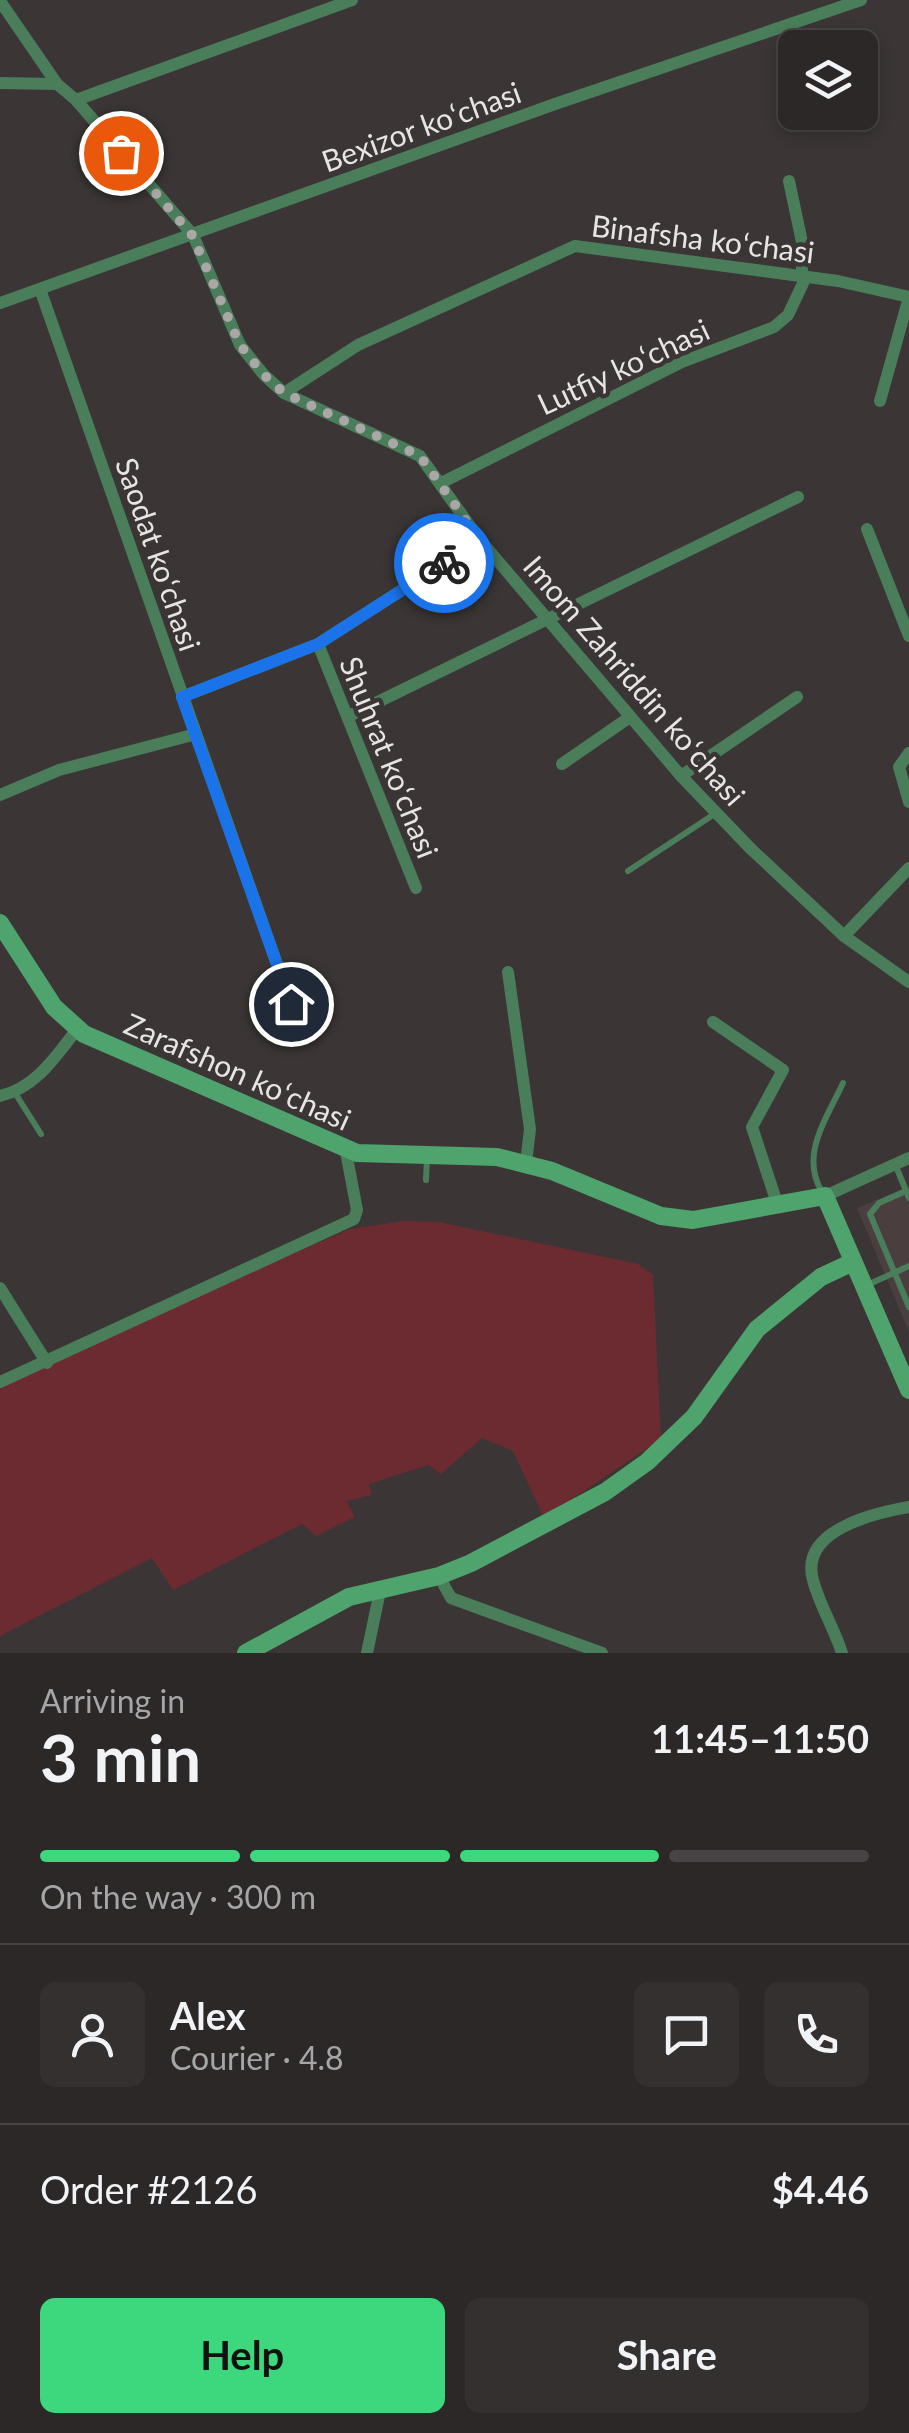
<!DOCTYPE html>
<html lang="en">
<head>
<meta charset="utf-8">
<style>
  body { margin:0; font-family:Lato,sans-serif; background:#343030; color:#f1f3f6; height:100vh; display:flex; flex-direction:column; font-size:38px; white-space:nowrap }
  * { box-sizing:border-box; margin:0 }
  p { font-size:32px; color:#a6a6a8 }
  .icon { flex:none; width:55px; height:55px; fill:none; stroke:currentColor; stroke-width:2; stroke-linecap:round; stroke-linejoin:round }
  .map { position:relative; height:1653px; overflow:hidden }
  .sheet { display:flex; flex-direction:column; background:#2c2828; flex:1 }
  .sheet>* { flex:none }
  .fabs { position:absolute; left:778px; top:30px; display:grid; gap:20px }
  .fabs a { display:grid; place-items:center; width:100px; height:100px; border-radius:15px; background:#2c2828; box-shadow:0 5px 15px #0003,0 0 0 2px #484445; font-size:50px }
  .pin { position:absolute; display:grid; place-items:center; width:85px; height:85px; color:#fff; margin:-42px; border:5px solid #fff; border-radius:50%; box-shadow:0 2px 10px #0007 }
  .courier { position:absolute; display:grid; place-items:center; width:100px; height:100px; margin:-50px; border:8px solid #1a73e8; border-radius:50%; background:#fff; color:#222; box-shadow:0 2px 12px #0007 }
  .headline em { font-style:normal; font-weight:700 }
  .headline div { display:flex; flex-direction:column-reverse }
  .headline { display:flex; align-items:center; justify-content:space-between; height:170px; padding:0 40px }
  h1 { font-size:65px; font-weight:700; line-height:75px }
  .bar { display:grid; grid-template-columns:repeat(4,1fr); gap:15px 10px; align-content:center; height:120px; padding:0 40px }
  .bar i { height:12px; border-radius:8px; background:#484445 }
  .bar .active { background:#3dd77e }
  .bar p { grid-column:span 4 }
  .line { display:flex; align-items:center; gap:25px; padding:0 40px; border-top:2px solid #484445 }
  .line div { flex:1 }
  .round { display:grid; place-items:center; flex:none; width:105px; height:105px; border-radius:15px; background:#343030 }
  .button { display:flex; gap:20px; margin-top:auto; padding:20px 40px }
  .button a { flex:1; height:115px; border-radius:15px; background:#3dd77e; color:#111; font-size:40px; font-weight:700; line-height:115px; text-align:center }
  .button a+a { background:#343030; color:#f1f3f6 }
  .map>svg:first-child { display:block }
  .built { fill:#4b3e3e }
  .green { fill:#6c2b30 }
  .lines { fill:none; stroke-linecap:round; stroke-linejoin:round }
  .lane { stroke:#4a7d5a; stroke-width:6 }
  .street { stroke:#4a7d5a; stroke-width:12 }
  .secondary { stroke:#4ea46c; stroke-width:18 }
  .done { stroke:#aca7a7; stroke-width:10; stroke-dasharray:0 18 }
  .route { stroke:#1a73e8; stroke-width:12 }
  .labels { text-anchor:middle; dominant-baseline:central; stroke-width:9; stroke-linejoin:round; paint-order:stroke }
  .street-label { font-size:30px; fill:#e9e4e4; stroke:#3b3535 }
</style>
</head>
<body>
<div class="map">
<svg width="909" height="1653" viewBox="0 0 909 1653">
  <rect width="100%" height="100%" fill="#3b3535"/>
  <path class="built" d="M909,1186V1332L857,1208Z"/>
  <path class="green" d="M404,1221L439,1222L638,1264L653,1275L661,1439L544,1518L513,1451L482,1438L441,1474L428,1465L369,1484L372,1495L347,1501L355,1517L316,1536L302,1524L173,1590L152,1558L0,1636V1375L179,1304L350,1229Z"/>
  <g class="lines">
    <g class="lane">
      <path d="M628,871L716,813"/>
      <path d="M15,1093L41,1134"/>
      <path d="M895,1164L909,1198"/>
      <path d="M426,1180L427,1158"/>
      <path d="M906,1191L879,1203L870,1214L909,1307"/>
      <path d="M824,1195C798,1157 826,1120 843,1083"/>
      <path d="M865,1286L909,1266"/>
    </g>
    <g class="street">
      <path d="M0,1L57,84L76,100L193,235L240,345L264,375L284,393L420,456L480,540L681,776L750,848L844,936L909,982"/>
      <path d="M0,83L57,84"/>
      <path d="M76,100L352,0"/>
      <path d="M789,181L802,242V277"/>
      <path d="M40,289L291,1004"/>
      <path d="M0,303L555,104L861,0"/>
      <path d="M284,393L358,345L575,246L838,281L909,297"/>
      <path d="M880,401L909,297"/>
      <path d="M441,483L682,362L774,327L788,315L806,277"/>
      <path d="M867,529L909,636"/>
      <path d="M318,644L416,888"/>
      <path d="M182,697L318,644L480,540"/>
      <path d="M349,716L798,497"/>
      <path d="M909,753L899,767L909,802"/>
      <path d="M562,764L630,717"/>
      <path d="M681,776L797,697"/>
      <path d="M0,795L59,770L196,734"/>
      <path d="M844,936L909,868"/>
      <path d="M508,972L530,1129L526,1163"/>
      <path d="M713,1022L783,1070L752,1127L778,1206"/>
      <path d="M0,1096C36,1088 56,1056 78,1028"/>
      <path d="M825,1196L909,1158"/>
      <path d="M0,1288L47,1363"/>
      <path d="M0,1382L354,1219L357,1210L345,1147"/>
      <path d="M439,1576L451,1598L602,1653"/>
      <path d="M367,1653L380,1591"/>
      <path d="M842,1653C834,1628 819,1604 813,1580C799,1530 875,1513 909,1507"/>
    </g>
    <g class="secondary">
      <path d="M0,923L54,1007L84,1034L357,1153L497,1157L552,1171L661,1216L693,1220L825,1196L909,1390"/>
      <path d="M246,1653L349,1597L439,1576L471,1563L605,1492L647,1462L694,1417L757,1329L821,1277L853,1262"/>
    </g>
  </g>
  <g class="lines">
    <path class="done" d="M121,153L192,235L240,345L264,375L284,393L420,456L480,540L444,563"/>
    <path class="route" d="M291,1004L182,697L318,644L444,563"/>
  </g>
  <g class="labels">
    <g class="street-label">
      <text transform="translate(421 126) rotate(-20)">Bexizor koʻchasi</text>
      <text transform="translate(703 238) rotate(7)">Binafsha koʻchasi</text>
      <text transform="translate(623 366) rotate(-25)">Lutfiy koʻchasi</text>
      <text transform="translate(159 554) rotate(71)">Saodat koʻchasi</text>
      <text transform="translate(635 680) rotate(49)">Imom Zahriddin koʻchasi</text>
      <text transform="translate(390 757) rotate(68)">Shuhrat koʻchasi</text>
      <text transform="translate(238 1071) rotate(24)">Zarafshon koʻchasi</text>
    </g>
  </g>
</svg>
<div class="fabs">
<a><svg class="icon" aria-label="layers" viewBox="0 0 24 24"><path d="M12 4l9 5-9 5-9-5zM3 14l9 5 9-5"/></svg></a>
</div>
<div class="pin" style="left:121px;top:153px;background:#ea580c"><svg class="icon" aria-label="bag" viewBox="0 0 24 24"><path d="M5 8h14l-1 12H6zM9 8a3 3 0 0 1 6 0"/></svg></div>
<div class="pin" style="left:291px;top:1004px;background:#1f2937"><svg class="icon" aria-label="home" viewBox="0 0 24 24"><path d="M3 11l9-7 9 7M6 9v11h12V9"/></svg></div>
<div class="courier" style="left:444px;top:563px"><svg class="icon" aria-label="bike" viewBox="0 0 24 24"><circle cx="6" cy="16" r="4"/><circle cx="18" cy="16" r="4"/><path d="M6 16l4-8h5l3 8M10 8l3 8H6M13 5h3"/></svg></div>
</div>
<section class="sheet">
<div class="headline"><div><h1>3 min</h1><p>Arriving in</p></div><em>11:45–11:50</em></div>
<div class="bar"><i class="active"></i><i class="active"></i><i class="active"></i><i></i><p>On the way · 300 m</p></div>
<div class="line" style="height:180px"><a class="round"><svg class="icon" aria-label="person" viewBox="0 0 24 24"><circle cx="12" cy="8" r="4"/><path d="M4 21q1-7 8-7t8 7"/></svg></a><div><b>Alex</b><p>Courier · 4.8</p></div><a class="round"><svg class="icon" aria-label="chat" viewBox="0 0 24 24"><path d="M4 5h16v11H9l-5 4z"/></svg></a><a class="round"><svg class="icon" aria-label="phone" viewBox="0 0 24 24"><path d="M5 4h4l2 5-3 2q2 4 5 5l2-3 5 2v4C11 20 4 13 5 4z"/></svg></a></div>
<div class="line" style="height:130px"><div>Order #2126</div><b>$4.46</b></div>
<div class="button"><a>Help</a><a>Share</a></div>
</section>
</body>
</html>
